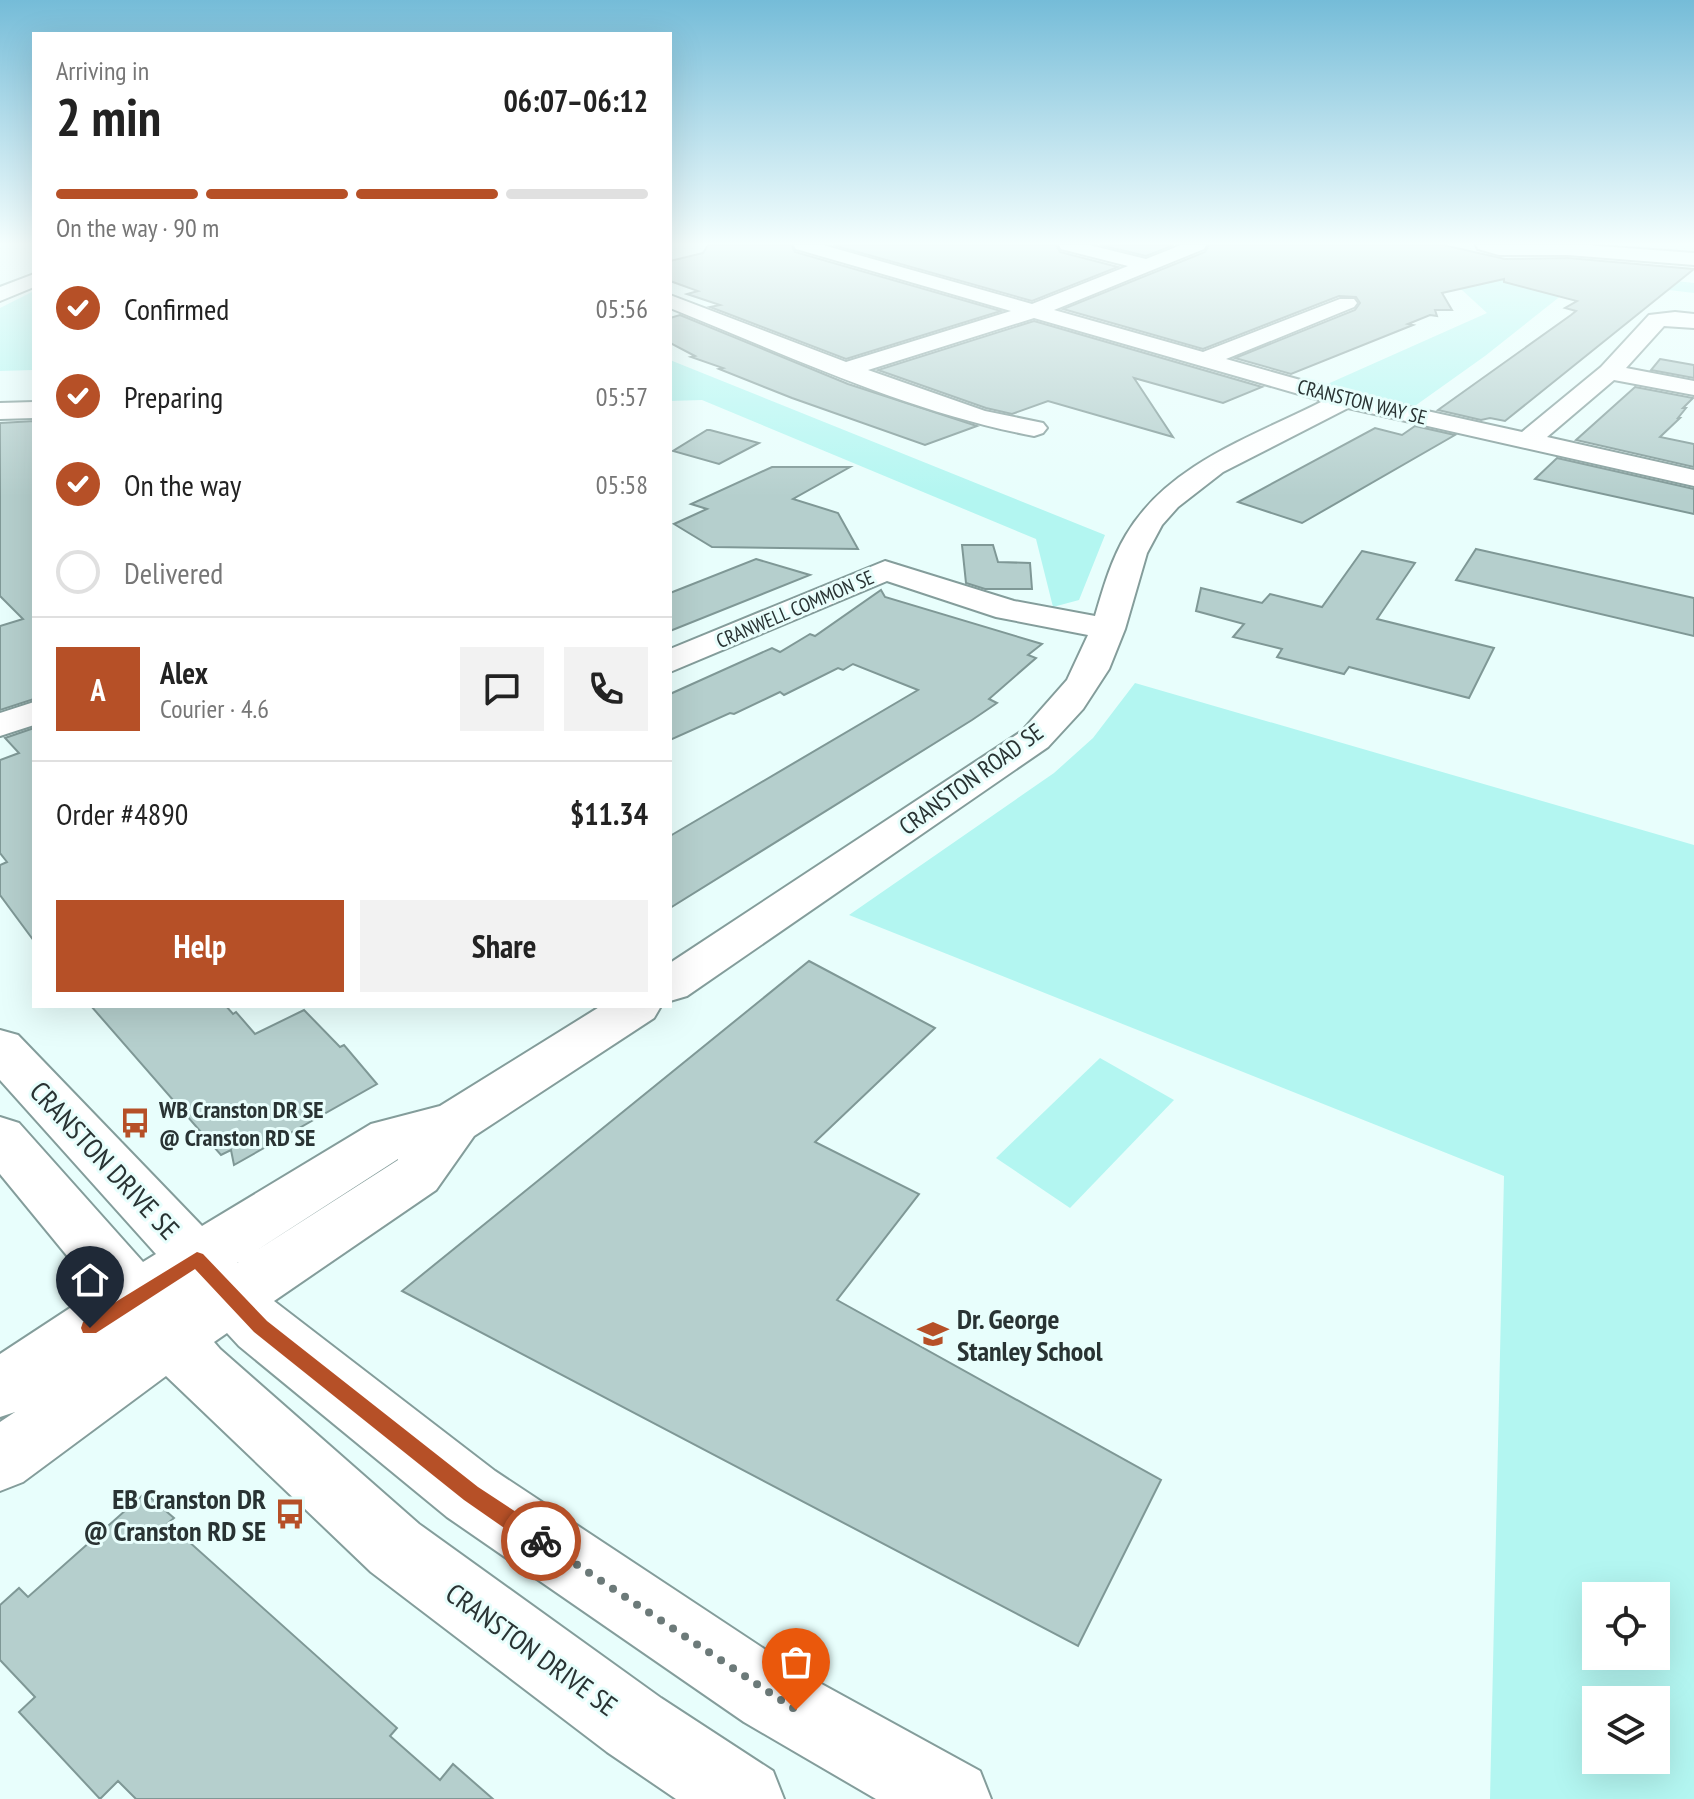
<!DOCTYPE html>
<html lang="en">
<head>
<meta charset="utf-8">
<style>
  body { margin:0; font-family:"PT Sans Narrow",sans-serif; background:#f2f2f2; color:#222; height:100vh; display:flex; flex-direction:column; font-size:30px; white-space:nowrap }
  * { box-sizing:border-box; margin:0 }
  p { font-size:26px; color:#767676 }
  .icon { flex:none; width:44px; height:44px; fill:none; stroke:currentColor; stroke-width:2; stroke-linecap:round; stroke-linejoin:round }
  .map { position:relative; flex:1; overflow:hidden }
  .side { position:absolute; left:32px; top:32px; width:640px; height:976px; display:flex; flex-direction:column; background:#fff; border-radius:0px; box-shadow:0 8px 32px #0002 }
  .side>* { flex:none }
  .buttons { position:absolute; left:1582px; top:1582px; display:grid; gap:16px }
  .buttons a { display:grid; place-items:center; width:88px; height:88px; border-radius:0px; background:#fff; box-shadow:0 8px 32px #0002; font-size:40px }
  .pin { position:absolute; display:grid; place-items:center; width:68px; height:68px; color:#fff; margin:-82px -34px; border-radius:50% 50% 50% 0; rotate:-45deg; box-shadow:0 0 8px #0007 }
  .pin .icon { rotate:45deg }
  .courier { position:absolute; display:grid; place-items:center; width:80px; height:80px; margin:-40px; border:6px solid #b65027; border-radius:50%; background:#fff; color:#222; box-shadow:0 2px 10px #0007 }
  .head em { font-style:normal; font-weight:700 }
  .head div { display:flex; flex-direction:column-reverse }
  .head { display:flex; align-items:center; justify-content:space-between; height:136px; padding:0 24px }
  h1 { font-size:52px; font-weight:700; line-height:60px }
  .bar { display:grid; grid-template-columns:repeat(4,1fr); gap:12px 8px; align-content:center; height:96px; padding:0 24px }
  .bar i { height:10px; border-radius:6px; background:#e0e0e0 }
  .bar .on { background:#b65027 }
  .bar p { grid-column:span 4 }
  .line { display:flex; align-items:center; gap:20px; padding:0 24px; border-top:2px solid #e0e0e0 }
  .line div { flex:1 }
  .round { display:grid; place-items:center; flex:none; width:84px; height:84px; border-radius:0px; background:#f2f2f2 }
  ol { padding:0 24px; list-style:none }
  li { display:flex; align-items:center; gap:24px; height:88px }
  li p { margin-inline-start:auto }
  li .icon { padding:8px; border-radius:50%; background:#b65027; color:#fff; stroke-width:4 }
  li:last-child { color:#767676 }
  li i { width:44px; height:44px; border:4px solid #e0e0e0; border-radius:50% }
  .primary-button { display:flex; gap:16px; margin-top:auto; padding:16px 24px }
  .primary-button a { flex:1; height:92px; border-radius:0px; background:#b65027; color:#fff; font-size:32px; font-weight:700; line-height:92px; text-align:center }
  .primary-button a+a { background:#f2f2f2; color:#222 }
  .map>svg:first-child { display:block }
  .green { fill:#b3f6f1; fill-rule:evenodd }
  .building { fill:#b5cfcd; stroke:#7f9896; stroke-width:2 }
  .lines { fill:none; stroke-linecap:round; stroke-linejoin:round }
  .minor-casing { stroke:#849d9b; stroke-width:4 }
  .minor { fill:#fff; fill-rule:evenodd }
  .route { fill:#b65027 }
  .done { stroke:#6c7a79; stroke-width:8; stroke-dasharray:0 14.4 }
  .labels { text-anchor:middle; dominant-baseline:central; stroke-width:6; stroke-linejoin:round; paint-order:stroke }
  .far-street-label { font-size:20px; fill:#293333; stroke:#e8fefc }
  .street-label { font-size:24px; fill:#293333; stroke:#e8fefc }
  .poi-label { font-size:24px; font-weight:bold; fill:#293333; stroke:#e8fefc; text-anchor:start }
  .near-street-label { font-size:28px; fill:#293333; stroke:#e8fefc }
  .near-poi-label { font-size:28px; font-weight:bold; fill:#293333; stroke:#e8fefc; text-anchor:start }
</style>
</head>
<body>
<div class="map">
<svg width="1694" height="1799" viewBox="0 0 1694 1799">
  <rect width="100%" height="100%" fill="#e8fefc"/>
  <g class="green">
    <path d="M1333,245H1385L1390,249L1694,283V293L1635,286L1572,287L1485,356L1412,408L1323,386L1487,313L1462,290L1306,254Z"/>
    <path d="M34,291V370L0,371V308Z"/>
    <path d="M670,360L1105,535L1079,600L1053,607L1036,539L702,400L670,401Z"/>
    <path d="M1135,683L1694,845V1799H1490L1504,1176L849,915L1054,773L1093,738ZM1596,1596H1656V1656H1596ZM1596,1700H1656V1760H1596Z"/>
    <path d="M1100,1058L1174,1100L1070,1208L996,1158Z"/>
  </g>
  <g class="building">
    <path d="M708,245H791L795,252L1001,311L846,359L710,307L720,305L687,294L698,291L670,281V261L703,253Z"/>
    <path d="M833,245H1056L1060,252L1118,267L1032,301Z"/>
    <path d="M1100,245H1174L1146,256Z"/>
    <path d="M1209,245H1443L1505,259L1568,258L1694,269L1505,421L1490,418L1481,420L1438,410L1571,315L1576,311L1565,308L1577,301L1504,282V279L1442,293L1452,310H1435L1437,316L1430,315L1408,324L1413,325L1291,374L1235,358L1355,310L1360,303L1356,297L1339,296L1203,349L1063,309L1205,252Z"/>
    <path d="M680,315L848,384L977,426L925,445L792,398L719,369L723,368L691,357L695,356L670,343V318Z"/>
    <path d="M1034,321L1262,387L1223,403L1134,378L1173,437L1048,401L1012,414L986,408L878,370Z"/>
    <path d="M1660,359L1694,365V378L1651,370Z"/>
    <path d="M1635,387L1693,398L1683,408H1686L1678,418H1680L1660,437L1694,444V467L1576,440Z"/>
    <path d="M34,421V699L0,710V626L23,619L0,596V423Z"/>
    <path d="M1415,426L1455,435L1302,523L1238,502L1375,428L1402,435Z"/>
    <path d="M707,430H710L759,443L719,464L673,451Z"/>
    <path d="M1557,458L1694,489V514L1535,479Z"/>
    <path d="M772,467H850L793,499L838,513L858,549L712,547L674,524L707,509L691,504Z"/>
    <path d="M962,545H993L998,562L1030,563L1032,589H985L966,583Z"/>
    <path d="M1476,549L1694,598V636L1456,580Z"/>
    <path d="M1362,551L1415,563L1377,619L1494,648L1469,698L1349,667L1344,674L1277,657L1282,649L1233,637L1244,624L1196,611L1201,588L1262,603L1270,594L1322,607Z"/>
    <path d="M756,559L810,575L670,631V593Z"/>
    <path d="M881,590L885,597L1042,644L1028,655L1036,658L989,699L997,703L972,720L670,908V836L918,690L853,664L843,670L838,668L784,695L780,692L734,714L730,713L670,740V694L772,648L780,652L810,634L815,636Z"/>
    <path d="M34,728V941L0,895V865L7,862L0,853V760L19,753L5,738Z"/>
    <path d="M809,961L935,1028L815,1142L919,1194L837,1300L1161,1480L1078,1646L402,1291Z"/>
    <path d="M91,1006H226L233,1014L236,1012L255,1034L304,1010L340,1047L344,1045L377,1084L234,1165L231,1150L221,1155Z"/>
    <path d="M145,1493L174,1518L168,1523L397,1728L390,1736L440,1780L453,1764L493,1799H136L118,1781L100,1799L19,1712L35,1697L0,1660V1605L19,1588L28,1597Z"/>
  </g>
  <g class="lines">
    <g class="minor-casing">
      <g id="minor">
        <path d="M794,245H823L1032,304L1128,266L1061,249L1059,245H1089L1146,259L1181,245H1206L1204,249L1054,310L1203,352L1340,299H1354L1357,303L1354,307L1226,359L1350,394L1522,432L1601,367L1649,315L1675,312L1694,314V328L1664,326L1626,368L1694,381V395L1614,380L1547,437L1694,470V486L1348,408L1223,472L1178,507L1162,525L1147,553L1125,629L1109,669L1083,709L1048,747L687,996L670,1001V963L1022,731L1067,680L1088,635L996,617L887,581L670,672V649L885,561L1014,601L1095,616C1103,589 1111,560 1126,535C1168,464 1252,437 1323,401L1034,318L868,370L985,411L1043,423L1047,428L1043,433L1034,436C908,412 789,356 670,308V295L846,362L1011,311L796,249Z"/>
        <path d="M1476,245H1585L1694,253V265L1568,255H1499L1478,249Z"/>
        <path d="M34,274V287L0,301V287Z"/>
        <path d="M34,402V418L0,419V403Z"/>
        <path d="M34,702V725L0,736V713Z"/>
        <path d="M601,1006H661L654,1018L474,1136L436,1190L274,1301L495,1471L796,1670L980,1771L991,1799H876L744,1722L447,1517L239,1346L227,1333L214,1342L220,1349L419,1524L661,1698L773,1771L784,1799H676L607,1752L371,1572L166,1376L23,1482L0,1491V1422L15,1412L0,1417V1354L96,1291L0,1174V1117L19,1123L143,1262L156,1254L0,1080V1030L18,1035L202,1226L371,1124L440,1106ZM398,1159V1160L237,1263Z"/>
      </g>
    </g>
    <use href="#minor" class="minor"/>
  </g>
  <linearGradient id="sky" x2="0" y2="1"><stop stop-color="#75bcd8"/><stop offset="0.49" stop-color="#f5fffe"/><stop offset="1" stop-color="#f5fffe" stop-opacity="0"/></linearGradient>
  <rect width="1694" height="497" fill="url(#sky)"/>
  <path class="route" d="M197,1252L203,1254L267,1321L478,1487L548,1533L551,1541L548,1548L541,1551L533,1548L464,1500L254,1332L195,1269L96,1333H83L81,1328L83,1322Z"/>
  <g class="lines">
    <path class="done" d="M541,1541L796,1710"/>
  </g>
  <defs>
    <g id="bus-bare" transform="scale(2.4)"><path d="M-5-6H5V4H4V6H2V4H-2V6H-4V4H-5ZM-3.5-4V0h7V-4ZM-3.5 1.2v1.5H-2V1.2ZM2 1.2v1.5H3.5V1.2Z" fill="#b65027" stroke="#e8fefc" stroke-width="2.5" paint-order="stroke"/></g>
    <g id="school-bare" transform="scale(2.4)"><path d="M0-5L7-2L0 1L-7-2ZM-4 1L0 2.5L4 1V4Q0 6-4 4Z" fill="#b65027" stroke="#e8fefc" stroke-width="2.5" paint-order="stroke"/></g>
  </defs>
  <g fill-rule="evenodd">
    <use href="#bus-bare" x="135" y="1123"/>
    <use href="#school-bare" x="933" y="1334"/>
    <use href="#bus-bare" x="290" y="1514"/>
  </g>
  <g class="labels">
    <g class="far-street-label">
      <text transform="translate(1362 402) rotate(14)">CRANSTON WAY SE</text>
      <text transform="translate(795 609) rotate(-23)">CRANWELL COMMON SE</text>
    </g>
    <g class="street-label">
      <text transform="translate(971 779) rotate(-36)">CRANSTON ROAD SE</text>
    </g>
    <g class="poi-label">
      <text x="159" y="1109">WB Cranston DR SE<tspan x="159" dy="28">@ Cranston RD SE</tspan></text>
    </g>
    <g class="near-street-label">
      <text transform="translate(105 1160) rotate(47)">CRANSTON DRIVE SE</text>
      <text transform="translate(532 1649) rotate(36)">CRANSTON DRIVE SE</text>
    </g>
    <g class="near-poi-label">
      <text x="957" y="1318">Dr. George<tspan x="957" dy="32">Stanley School</tspan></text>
      <text x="266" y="1498" text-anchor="end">EB Cranston DR<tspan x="266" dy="32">@ Cranston RD SE</tspan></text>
    </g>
  </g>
</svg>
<div class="buttons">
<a><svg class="icon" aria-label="locate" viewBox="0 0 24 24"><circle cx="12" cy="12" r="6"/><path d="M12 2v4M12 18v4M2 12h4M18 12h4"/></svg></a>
<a><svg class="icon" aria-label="layers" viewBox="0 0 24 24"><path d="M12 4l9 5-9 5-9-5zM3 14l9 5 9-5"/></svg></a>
</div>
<div class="pin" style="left:796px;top:1710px;background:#ea580c"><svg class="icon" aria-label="bag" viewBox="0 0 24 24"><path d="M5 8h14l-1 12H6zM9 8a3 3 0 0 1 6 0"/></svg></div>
<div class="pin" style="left:90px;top:1328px;background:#1f2937"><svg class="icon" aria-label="home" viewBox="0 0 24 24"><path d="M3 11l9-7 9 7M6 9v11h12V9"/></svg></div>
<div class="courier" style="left:541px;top:1541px"><svg class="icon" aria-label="bike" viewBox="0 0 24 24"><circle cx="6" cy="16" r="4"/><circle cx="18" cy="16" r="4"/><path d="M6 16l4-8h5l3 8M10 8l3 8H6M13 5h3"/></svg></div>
<section class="side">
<div class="head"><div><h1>2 min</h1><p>Arriving in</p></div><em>06:07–06:12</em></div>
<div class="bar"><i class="on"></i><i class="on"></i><i class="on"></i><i></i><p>On the way · 90 m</p></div>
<ol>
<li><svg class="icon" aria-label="check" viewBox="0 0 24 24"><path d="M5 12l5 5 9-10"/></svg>Confirmed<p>05:56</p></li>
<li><svg class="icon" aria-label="check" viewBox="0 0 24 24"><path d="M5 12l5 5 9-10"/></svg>Preparing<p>05:57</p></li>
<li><svg class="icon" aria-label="check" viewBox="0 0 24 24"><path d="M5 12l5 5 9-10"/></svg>On the way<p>05:58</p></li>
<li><i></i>Delivered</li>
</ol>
<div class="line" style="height:144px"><b class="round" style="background:#b65027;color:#fff">A</b><div><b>Alex</b><p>Courier · 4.6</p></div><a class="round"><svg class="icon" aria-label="chat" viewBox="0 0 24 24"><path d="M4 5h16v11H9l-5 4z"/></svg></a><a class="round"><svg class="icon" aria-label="phone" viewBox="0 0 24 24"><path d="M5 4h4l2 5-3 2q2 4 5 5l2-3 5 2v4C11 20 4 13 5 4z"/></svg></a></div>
<div class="line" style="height:104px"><div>Order #4890</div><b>$11.34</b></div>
<div class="primary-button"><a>Help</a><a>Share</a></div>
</section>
</div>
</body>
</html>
